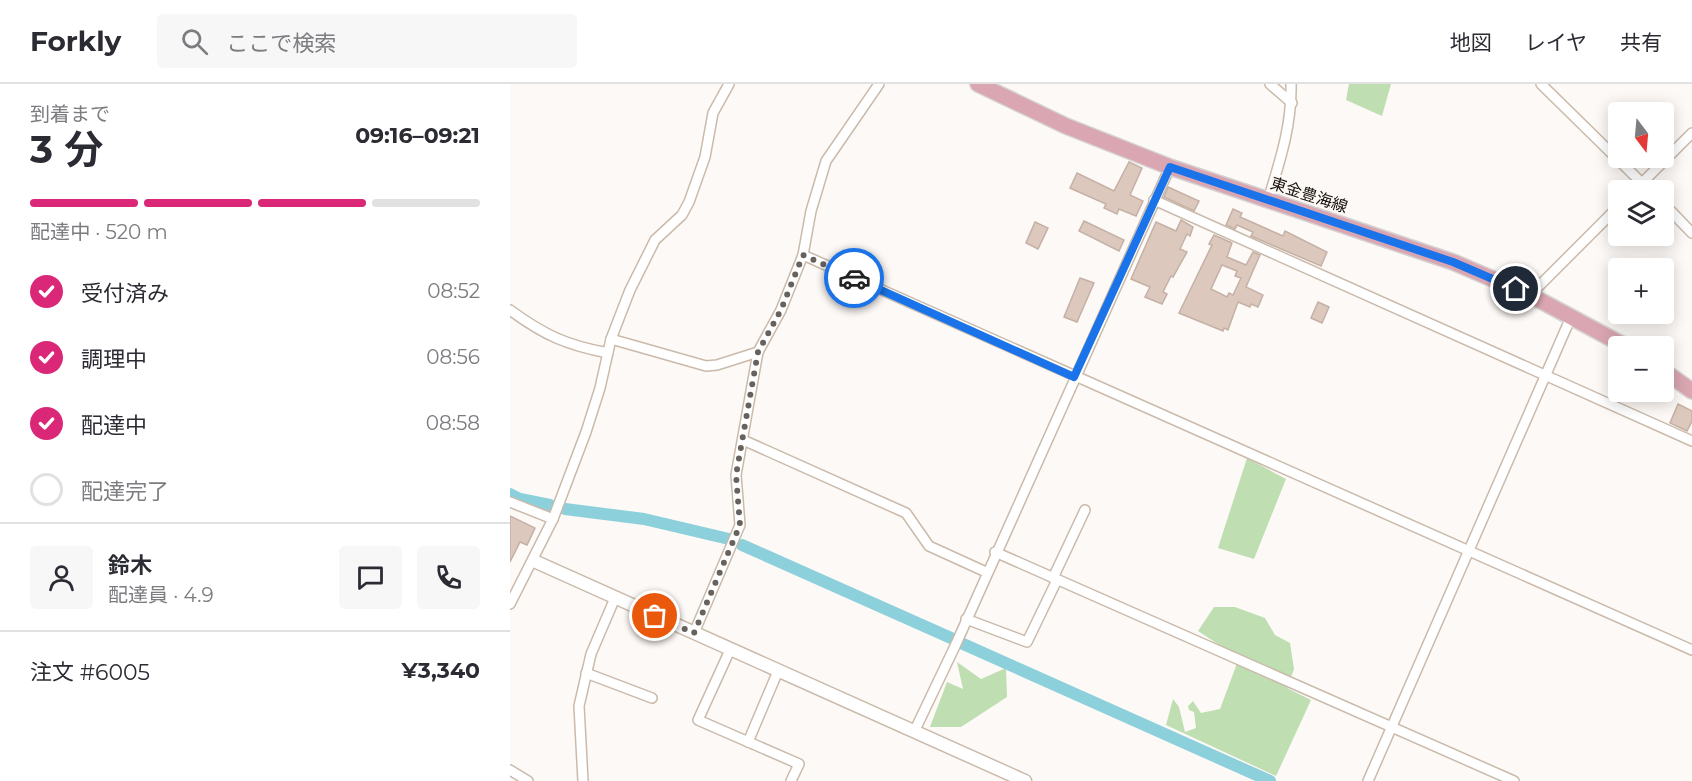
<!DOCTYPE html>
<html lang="ja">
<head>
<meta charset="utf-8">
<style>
  body { margin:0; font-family:Montserrat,"Noto Sans JP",sans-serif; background:#f7f7f7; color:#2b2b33; height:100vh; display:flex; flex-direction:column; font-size:22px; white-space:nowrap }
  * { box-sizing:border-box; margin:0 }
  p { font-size:20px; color:#7c7c81 }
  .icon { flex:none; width:33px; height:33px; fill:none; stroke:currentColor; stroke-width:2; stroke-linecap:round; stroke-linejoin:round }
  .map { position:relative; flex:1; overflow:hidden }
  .panel { display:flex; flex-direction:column; background:#fff; width:510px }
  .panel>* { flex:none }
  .needle { width:39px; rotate:164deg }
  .tools { position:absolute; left:1098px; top:18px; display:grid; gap:12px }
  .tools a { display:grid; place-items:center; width:66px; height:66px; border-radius:6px; background:#fff; box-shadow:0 3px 15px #0003; font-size:30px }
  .pin { position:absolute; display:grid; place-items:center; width:51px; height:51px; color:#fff; margin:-26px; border:3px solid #fff; border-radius:50%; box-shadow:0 2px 6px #0007 }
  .courier { position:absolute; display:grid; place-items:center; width:60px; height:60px; margin:-30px; border:4px solid #1a73e8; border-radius:50%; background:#fff; color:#222; box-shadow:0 2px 8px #0007 }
  .overview em { font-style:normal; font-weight:700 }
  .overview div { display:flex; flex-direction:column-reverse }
  .overview { display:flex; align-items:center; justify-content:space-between; height:102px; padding:0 30px }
  h1 { font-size:39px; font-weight:700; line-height:45px }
  .bar { display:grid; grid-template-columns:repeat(4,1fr); gap:9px 6px; align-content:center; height:72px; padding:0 30px }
  .bar i { height:8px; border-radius:4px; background:#e1e1e2 }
  .bar .active { background:#db2777 }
  .bar p { grid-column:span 4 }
  .line { display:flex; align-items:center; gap:15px; padding:0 30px; border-top:2px solid #e1e1e2 }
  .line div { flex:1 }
  .round { display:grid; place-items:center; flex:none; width:63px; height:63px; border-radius:6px; background:#f7f7f7 }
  ol { padding:0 30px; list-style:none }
  li { display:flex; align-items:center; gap:18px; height:66px }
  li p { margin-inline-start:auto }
  li .icon { padding:6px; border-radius:50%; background:#db2777; color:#fff; stroke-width:4 }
  li:last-child { color:#7c7c81 }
  li i { width:33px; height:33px; border:3px solid #e1e1e2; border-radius:50% }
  header { display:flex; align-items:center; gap:36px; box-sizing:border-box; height:84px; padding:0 30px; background:#fff; border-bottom:2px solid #e1e1e2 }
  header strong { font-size:28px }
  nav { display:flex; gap:33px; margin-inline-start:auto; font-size:21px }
  .search { width:420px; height:54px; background:#f7f7f7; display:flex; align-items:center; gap:15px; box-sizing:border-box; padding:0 21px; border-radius:6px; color:#7c7c81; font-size:22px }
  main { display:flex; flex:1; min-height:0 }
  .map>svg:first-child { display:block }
  .green { fill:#bfdeb2 }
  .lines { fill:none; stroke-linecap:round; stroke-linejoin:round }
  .canal { stroke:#8cd0dc; stroke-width:12 }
  .building { fill:#ddc8bd; stroke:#c4b0a5; stroke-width:1.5; fill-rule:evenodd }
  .minor-casing { stroke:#cabaab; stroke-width:12 }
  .tertiary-casing { stroke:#cabaab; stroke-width:15 }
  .primary-casing { stroke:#d5d4d3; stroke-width:18 }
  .minor { stroke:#fff; stroke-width:9 }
  .tertiary { stroke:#fff; stroke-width:12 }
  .primary { stroke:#daa6b1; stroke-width:15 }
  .done { stroke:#68625e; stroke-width:6; stroke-dasharray:0 10.8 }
  .route { stroke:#1a73e8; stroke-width:8 }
  .labels { text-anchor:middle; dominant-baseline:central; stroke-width:4.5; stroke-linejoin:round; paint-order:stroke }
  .street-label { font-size:16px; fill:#17110c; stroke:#fdf9f6 }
</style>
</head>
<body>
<header>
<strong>Forkly</strong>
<div class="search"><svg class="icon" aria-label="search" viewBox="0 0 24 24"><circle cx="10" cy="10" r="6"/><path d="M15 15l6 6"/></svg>ここで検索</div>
<nav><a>地図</a><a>レイヤ</a><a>共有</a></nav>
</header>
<main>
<section class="panel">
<div class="overview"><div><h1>3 分</h1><p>到着まで</p></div><em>09:16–09:21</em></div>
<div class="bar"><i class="active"></i><i class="active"></i><i class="active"></i><i></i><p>配達中 · 520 m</p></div>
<ol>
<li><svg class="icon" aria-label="check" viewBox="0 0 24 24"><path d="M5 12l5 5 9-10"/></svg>受付済み<p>08:52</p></li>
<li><svg class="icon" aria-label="check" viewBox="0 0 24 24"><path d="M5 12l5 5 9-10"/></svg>調理中<p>08:56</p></li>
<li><svg class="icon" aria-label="check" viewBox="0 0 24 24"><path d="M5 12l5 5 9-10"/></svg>配達中<p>08:58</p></li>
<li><i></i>配達完了</li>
</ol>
<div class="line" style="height:108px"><a class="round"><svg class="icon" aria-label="person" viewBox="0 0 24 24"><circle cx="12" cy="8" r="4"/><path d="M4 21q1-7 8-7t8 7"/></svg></a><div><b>鈴木</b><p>配達員 · 4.9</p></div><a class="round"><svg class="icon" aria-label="chat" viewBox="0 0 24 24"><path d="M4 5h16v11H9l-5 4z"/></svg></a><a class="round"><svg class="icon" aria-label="phone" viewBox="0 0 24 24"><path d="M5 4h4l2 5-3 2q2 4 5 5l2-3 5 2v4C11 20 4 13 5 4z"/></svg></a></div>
<div class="line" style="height:78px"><div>注文 #6005</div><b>¥3,340</b></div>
</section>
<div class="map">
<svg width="1182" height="697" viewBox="0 0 1182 697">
  <rect width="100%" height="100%" fill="#fdf9f6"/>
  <g class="green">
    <path d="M839,0H881L872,32L836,16Z"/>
    <path d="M737,374L776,395L744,475L708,464Z"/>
    <path d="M704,523H725L755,534L765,551L780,559L784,585L777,604L801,616L766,692L656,641L663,615L669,623L675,648L686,644L684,628L679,626L678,622L683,617L691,629L710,625L729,574L688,547Z"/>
    <path d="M447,578L471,595L496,584L497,613L451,643H420L437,598L453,605Z"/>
  </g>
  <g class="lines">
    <g class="canal">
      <path d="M0,410L10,415L40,421"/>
      <path d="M55,425L134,435L219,455"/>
      <path d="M232,461L441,554"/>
      <path d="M451,559L760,697"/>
    </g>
  </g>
  <g class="building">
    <path d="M619,78L632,84L620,111L633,117L626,132L609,125L607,130L594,124L596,120L560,104L567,89L604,107Z"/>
    <path d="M658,103L689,117L684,127L654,113Z"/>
    <path d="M723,125L732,129L730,133L746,140L773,152L775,147L817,168L811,182L741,152L743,148L727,141L725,145L716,141Z"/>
    <path d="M671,136L683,143L680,152L677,150L670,165L677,168L663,193L661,192L653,208L657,210L652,220L635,213L640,203L621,195L646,138L666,147Z"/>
    <path d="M574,137L614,156L609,167L569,147Z"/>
    <path d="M525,138L538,144L528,165L516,159Z"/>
    <path d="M704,151L722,159L717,173L736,181L743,168L750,171L736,203L753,211L748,223L741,220L740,223L728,218L718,246L714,244L713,247L669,229L702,161L699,160ZM712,181L727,187L725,192L731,194L723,211L719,209L717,213L701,205Z"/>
    <path d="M570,194L584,199L567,238L554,233Z"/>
    <path d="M808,218L819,223L812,239L801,234Z"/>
    <path d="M1168,320L1182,327V337L1177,347L1160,339Z"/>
    <path d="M0,432L25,444L17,461L10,458L0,478Z"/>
  </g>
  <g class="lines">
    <g class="minor-casing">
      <g id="minor">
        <path d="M760,0L782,19"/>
        <path d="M1031,0L1139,106"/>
        <path d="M1125,106L1182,49"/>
        <path d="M644,116L1182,357"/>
        <path d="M758,116C770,77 782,41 781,0"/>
        <path d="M1154,120L1182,149"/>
        <path d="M293,171L1182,566"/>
        <path d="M1020,211L1108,123"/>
        <path d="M0,226C34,251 56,261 98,269"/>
        <path d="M101,255L196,282L207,281L248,268L271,226L293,171L301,127L316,77L369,0"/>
        <path d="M233,356L396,429L419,462L476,488"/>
        <path d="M0,418L43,435"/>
        <path d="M485,468L1004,697"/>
        <path d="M543,494L575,426"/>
        <path d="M0,520L43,435L76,348L90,304L101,255L120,206L145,156L172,131L179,118L195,73L203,29L219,0"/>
        <path d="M456,535L517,558L547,496"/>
        <path d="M184,549L230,441L226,391L248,268"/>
        <path d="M220,566L188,636L289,680L281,697"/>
        <path d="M76,589L142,614"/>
        <path d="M404,648L446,560L660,83"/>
        <path d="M238,658L268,587"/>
        <path d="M0,686L18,697"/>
        <path d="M73,697L69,622L81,570L105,514"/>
        <path d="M858,697L1061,233"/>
      </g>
    </g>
    <g class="tertiary-casing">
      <path id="tertiary" d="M24,477L515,697"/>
    </g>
    <g class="primary-casing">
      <g id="primary">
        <path d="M468,0L556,42L660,83L943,178L1020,211L1115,262"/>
        <path d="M1154,287L1182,307"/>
      </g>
    </g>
    <use href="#minor" class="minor"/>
    <use href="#tertiary" class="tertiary"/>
    <use href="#primary" class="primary"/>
  </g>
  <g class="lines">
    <path class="done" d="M145,532L184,549L230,441L226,391L248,268L271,226L293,171L344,194"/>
    <path class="route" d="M344,194L564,293L660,83L943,178L1006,205"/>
  </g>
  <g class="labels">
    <g class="street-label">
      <text transform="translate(799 111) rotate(18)">東金豊海線</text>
    </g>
  </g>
</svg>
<div class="tools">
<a><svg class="needle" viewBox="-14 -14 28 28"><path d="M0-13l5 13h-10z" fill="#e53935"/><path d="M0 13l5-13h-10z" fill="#7c7c81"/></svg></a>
<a><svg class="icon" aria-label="layers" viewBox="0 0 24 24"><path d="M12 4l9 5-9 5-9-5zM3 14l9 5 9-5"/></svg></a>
<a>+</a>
<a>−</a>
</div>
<div class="pin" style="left:145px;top:532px;background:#ea580c"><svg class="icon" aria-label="bag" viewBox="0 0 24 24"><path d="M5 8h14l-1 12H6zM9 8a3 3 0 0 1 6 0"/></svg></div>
<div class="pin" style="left:1006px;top:205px;background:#1f2937"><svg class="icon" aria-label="home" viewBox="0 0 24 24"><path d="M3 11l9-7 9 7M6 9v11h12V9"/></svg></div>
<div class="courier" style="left:344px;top:194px"><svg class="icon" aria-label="car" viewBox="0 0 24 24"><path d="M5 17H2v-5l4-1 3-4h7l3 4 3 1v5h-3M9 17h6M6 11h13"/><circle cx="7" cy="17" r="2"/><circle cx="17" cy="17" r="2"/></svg></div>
</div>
</main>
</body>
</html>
